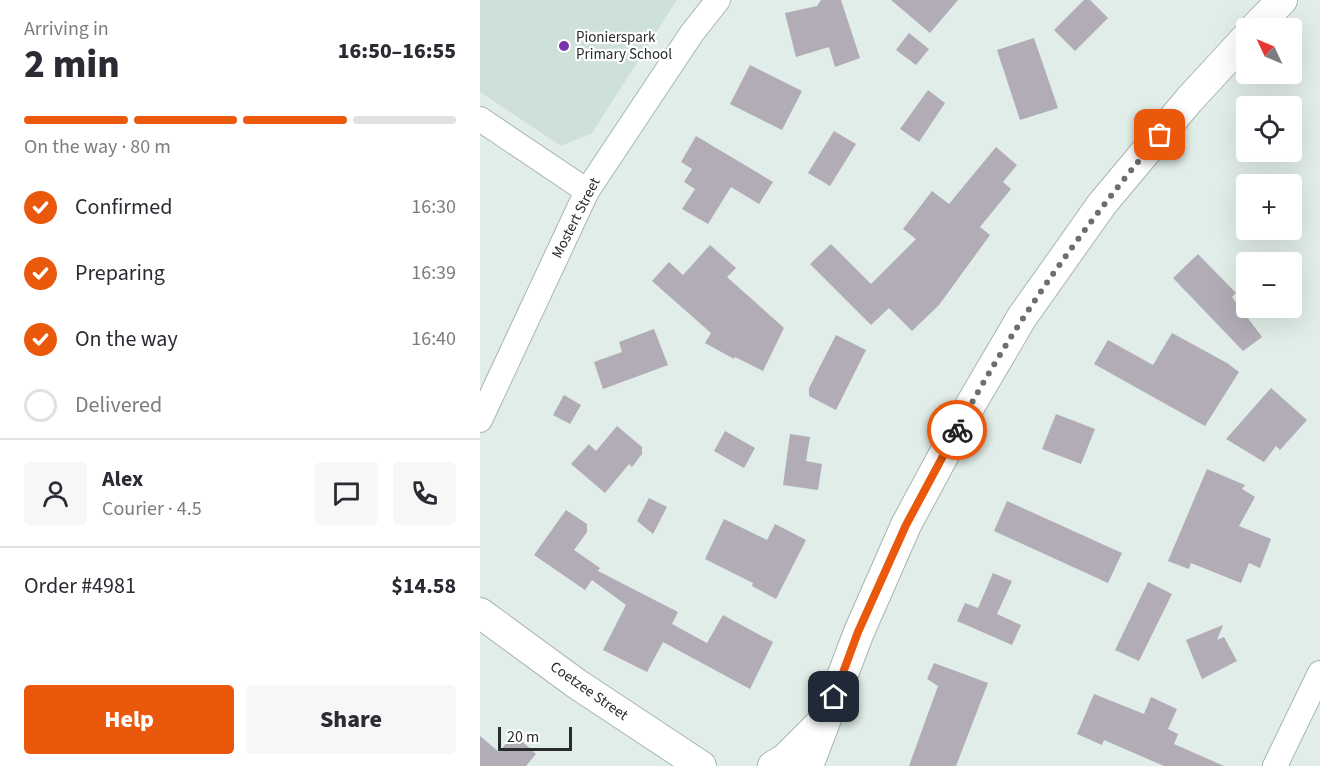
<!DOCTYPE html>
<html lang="en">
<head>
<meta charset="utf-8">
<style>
  body { margin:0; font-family:"Source Sans 3",sans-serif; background:#f7f7f7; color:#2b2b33; height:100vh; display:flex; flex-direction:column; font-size:22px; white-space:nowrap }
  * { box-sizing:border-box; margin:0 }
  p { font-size:20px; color:#7c7c81 }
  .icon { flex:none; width:33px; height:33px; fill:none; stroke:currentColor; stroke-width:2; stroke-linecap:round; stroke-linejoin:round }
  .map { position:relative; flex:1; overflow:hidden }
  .side { display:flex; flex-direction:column; background:#fff; width:480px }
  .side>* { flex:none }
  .needle { width:39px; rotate:314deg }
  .controls { position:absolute; left:756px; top:18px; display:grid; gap:12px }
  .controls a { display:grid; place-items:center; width:66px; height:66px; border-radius:6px; background:#fff; box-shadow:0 6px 24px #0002; font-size:30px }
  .scale { position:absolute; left:18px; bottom:15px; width:74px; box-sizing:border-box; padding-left:6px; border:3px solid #282d2b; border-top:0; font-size:16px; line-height:21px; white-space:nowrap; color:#282d2b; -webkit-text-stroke:4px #fff; paint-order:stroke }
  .pin { position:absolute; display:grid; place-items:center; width:51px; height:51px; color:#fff; margin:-26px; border-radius:12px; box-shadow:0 3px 9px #0006 }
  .courier { position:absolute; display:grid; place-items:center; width:60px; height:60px; margin:-30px; border:4px solid #ea580c; border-radius:50%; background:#fff; color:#222; box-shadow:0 2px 8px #0007 }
  .headline em { font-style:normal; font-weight:800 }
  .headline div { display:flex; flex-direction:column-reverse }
  .headline { display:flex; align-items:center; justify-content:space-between; height:102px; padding:0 24px }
  h1 { font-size:39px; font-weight:800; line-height:45px }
  .bar { display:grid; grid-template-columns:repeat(4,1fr); gap:9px 6px; align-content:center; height:72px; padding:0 24px }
  .bar i { height:8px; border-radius:4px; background:#e1e1e2 }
  .bar .current { background:#ea580c }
  .bar p { grid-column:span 4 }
  .line { display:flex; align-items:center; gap:15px; padding:0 24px; border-top:2px solid #e1e1e2 }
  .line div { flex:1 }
  .round { display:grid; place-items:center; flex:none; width:63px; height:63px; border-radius:6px; background:#f7f7f7 }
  ol { padding:0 24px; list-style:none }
  li { display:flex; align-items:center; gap:18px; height:66px }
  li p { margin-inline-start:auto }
  li .icon { padding:6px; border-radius:50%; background:#ea580c; color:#fff; stroke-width:4 }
  li:last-child { color:#7c7c81 }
  li i { width:33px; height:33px; border:3px solid #e1e1e2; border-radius:50% }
  .action { display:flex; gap:12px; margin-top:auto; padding:12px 24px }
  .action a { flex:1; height:69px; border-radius:6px; background:#ea580c; color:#fff; font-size:24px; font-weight:800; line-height:69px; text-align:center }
  .action a+a { background:#f7f7f7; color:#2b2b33 }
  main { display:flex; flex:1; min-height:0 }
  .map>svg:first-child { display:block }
  .built { fill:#cee1d9 }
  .building { fill:#b1acb6 }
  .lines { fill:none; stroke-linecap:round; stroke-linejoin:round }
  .minor-casing { stroke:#a9b5b0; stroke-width:26 }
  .tertiary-casing { stroke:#a9b5b0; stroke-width:32 }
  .minor { stroke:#fff; stroke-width:24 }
  .tertiary { stroke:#fff; stroke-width:30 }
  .done { stroke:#69706d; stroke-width:6; stroke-dasharray:0 10.8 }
  .route { stroke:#ea580c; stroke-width:8 }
  .poi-dot { fill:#7936aa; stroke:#fff; stroke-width:2 }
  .labels { text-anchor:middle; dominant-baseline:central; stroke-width:4.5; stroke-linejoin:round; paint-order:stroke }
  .poi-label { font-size:15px; fill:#282d2b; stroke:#fff; text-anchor:start }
  .street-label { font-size:15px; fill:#282d2b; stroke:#fff }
</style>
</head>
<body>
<main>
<section class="side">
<div class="headline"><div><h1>2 min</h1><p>Arriving in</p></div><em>16:50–16:55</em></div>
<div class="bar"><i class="current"></i><i class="current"></i><i class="current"></i><i></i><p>On the way · 80 m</p></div>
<ol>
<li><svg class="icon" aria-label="check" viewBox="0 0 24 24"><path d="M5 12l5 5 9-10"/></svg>Confirmed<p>16:30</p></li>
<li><svg class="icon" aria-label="check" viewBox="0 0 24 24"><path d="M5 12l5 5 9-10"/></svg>Preparing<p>16:39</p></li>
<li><svg class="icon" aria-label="check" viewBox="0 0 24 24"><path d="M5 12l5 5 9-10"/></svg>On the way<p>16:40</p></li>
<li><i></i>Delivered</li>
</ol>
<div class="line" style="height:108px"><a class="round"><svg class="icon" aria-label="person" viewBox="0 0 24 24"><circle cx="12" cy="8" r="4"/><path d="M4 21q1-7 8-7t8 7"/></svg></a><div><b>Alex</b><p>Courier · 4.5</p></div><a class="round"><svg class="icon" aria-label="chat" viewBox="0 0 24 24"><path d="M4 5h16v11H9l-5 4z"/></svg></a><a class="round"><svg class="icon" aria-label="phone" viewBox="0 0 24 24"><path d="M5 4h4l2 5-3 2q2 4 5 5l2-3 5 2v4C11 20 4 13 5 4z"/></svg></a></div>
<div class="line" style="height:78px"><div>Order #4981</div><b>$14.58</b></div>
<div class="action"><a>Help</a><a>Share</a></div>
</section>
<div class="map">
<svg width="840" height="766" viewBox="0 0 840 766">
  <rect width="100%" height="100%" fill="#e1ede8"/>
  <path class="built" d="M0,0H197L112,133L81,146L0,92Z"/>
  <g class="building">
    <path d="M341,0H361L380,58L355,67L349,47L316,57L305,13L337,6Z"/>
    <path d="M411,0H478L450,33Z"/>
    <path d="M604,0H610L628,18L595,51L574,30Z"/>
    <path d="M429,33L449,49L436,65L416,50Z"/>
    <path d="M554,38L578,108L540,120L517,50Z"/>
    <path d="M270,65L322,91L302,130L250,104Z"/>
    <path d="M448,90L465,103L439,142L420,129Z"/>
    <path d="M354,131L376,144L350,186L328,173Z"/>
    <path d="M216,136L293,182L279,204L251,187L228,224L202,209L215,189L204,182L212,169L201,162Z"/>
    <path d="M516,147L537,165L523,182L531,189L500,227L510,235L459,305L432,331L409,308L391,325L330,264L351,244L391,284L436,239L423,229L452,191L469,204Z"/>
    <path d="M230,245L256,268L247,277L304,328L283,371L255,357L254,359L225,343L231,333L172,281L189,262L203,275Z"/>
    <path d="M718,254L756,293L752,297L782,337L763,351L693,278Z"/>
    <path d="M174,329L188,365L123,389L114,362L142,352L139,342Z"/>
    <path d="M692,333L747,363L759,372L725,426L614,364L628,340L673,365Z"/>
    <path d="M356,335L386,350L356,410L329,396V388Z"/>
    <path d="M791,388L827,420L800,450L796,446L784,462L746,439Z"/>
    <path d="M84,395L101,405L90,424L73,415Z"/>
    <path d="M576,414L615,429L601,464L562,449Z"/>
    <path d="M137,426L162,447V454L152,467L149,464L125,493L91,464L109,444L116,451Z"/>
    <path d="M245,431L275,448L264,468L234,451Z"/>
    <path d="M310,434L330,437L326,461L342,464L338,490L303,485Z"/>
    <path d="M727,469L765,485L762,489L775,497L759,526L791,539L780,568L769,563L761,583L711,563L709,569L688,561Z"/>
    <path d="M169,498L187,507L173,534L157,521Z"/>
    <path d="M527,501L642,553L628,583L514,531Z"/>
    <path d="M86,510L107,524V532L94,550L120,568L118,571L198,612L192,624L227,643L243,615L293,642L270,689L183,642L167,672L123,650L146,605L112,580L105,590L54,555Z"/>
    <path d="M244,519L287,540L295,524L326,540L296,599L272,586L273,583L225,559Z"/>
    <path d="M513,573L532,581L517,614L541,625L532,645L477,621L485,603L498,608Z"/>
    <path d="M668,582L692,594L659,661L635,650Z"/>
    <path d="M743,625L737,640L744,637L757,661L722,679L706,640Z"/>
    <path d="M454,663L508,683L476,766H429L458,686L447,679Z"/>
    <path d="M614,694L664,714L671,697L697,709L688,729L698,734L694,744L744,766H684L624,740L622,745L597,734Z"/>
    <path d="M34,734L56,754L46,766H0V736L19,752Z"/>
  </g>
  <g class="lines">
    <g class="minor-casing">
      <g id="minor">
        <path d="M0,119L107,191"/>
        <path d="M0,420L107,191L212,33L238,0"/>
        <path d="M795,766L840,673"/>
      </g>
    </g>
    <g class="tertiary-casing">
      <g id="tertiary">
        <path d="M775,28L802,0"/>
        <path d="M0,613L97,684L221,766"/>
        <path d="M293,766L305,759L340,724"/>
        <path d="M328,766L379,632L426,525L491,404L542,317L622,204L709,100L766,38"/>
      </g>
    </g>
    <use href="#minor" class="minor"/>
    <use href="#tertiary" class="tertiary"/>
  </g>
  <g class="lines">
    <path class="done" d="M477,430C535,321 602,229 680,135"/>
    <path class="route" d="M354,697L378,632L426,525L477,430"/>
  </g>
  <circle class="poi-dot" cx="84" cy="46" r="6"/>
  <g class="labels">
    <g class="poi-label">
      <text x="96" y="37">Pionierspark<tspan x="96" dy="17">Primary School</tspan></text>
    </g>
    <g class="street-label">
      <text transform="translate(96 218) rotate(-63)">Mostert Street</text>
      <text transform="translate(109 691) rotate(35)">Coetzee Street</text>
    </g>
  </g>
</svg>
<div class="controls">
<a><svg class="needle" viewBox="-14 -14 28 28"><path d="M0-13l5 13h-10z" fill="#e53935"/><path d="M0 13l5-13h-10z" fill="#7c7c81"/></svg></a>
<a><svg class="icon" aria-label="locate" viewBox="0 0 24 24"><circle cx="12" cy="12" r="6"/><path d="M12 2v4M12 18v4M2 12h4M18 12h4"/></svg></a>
<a>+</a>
<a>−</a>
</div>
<div class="scale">20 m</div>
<div class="pin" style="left:680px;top:135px;background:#ea580c"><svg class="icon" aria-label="bag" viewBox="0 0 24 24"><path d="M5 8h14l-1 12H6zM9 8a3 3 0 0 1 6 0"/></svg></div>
<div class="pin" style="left:354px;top:697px;background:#1f2937"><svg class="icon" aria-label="home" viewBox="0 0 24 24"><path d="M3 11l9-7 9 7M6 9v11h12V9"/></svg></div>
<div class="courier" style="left:477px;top:430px"><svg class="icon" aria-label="bike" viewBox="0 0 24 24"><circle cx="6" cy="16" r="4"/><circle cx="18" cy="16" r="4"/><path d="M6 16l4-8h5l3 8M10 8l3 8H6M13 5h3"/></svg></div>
</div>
</main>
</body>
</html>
